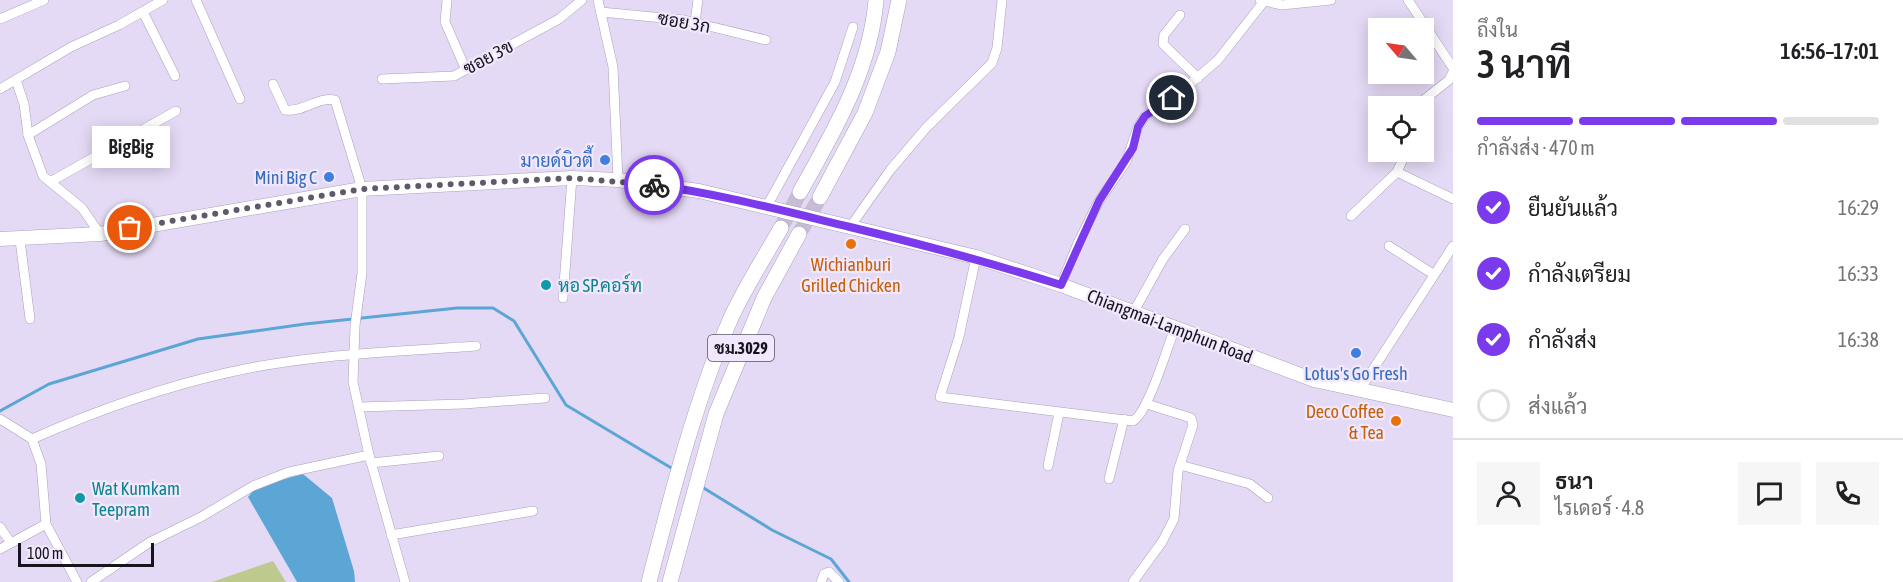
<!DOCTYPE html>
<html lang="th">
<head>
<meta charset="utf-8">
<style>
  body { margin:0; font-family:"Asap Condensed",Sarabun,sans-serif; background:#f6f6f6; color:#202124; height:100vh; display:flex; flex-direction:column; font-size:22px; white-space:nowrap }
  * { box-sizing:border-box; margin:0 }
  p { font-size:20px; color:#757577 }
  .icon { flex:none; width:33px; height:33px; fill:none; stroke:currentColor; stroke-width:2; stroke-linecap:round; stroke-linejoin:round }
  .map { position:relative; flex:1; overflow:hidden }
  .drawer { display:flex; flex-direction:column; background:#fff; width:450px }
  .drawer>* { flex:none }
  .needle { width:39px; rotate:299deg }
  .controls { position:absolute; left:1368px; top:18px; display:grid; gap:12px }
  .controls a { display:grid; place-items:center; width:66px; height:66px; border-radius:0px; background:#fff; box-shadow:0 3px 15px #0003; font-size:30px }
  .scale { position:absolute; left:18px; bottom:15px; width:136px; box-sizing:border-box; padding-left:6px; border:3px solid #18141e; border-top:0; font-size:16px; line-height:21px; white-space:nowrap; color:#18141e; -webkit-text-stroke:4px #f1e8fe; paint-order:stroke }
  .pin { position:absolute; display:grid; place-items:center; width:51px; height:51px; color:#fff; margin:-26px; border:3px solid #fff; border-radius:50%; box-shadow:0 2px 6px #0007 }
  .courier { position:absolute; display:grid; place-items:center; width:60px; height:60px; margin:-30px; border:4px solid #7c3aed; border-radius:50%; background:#fff; color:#222; box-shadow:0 2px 8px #0007 }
  .bubble { position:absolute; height:42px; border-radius:0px; background:#fff; box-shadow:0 3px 15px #0003; font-size:20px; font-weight:600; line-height:42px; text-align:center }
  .summary em { font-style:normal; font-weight:600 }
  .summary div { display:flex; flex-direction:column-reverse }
  .summary { display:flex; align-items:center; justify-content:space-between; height:102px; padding:0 24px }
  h1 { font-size:39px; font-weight:600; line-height:45px }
  .bar { display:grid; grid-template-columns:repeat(4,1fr); gap:9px 6px; align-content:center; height:72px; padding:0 24px }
  .bar i { height:8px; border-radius:4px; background:#e0e0e0 }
  .bar .current { background:#7c3aed }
  .bar p { grid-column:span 4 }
  .line { display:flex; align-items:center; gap:15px; padding:0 24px; border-top:2px solid #e0e0e0 }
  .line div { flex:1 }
  .round { display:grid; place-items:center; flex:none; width:63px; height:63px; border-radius:0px; background:#f6f6f6 }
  ol { padding:0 24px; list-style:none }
  li { display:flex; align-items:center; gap:18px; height:66px }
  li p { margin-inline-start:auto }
  li .icon { padding:6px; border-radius:50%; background:#7c3aed; color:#fff; stroke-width:4 }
  li:last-child { color:#757577 }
  li i { width:33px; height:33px; border:3px solid #e0e0e0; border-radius:50% }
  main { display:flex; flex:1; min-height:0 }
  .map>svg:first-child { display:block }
  .green { fill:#beca8d }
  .water { fill:#5ca6d5 }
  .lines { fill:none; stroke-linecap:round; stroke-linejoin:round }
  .stream { stroke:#5ca6d5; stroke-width:3 }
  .primary-tunnel { stroke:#c6bcd5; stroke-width:15; stroke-dasharray:15 8; stroke-linecap:butt }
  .street-casing { stroke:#aaa0ba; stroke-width:10 }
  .secondary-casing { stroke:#aaa0ba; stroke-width:15 }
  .primary-casing { stroke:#aaa0ba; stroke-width:16 }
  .street { stroke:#fff; stroke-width:9 }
  .secondary { stroke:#fff; stroke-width:14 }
  .primary { stroke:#fff; stroke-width:15 }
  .done { stroke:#605969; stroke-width:6; stroke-dasharray:0 10.8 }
  .route { stroke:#7c3aed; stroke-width:8 }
  .shop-dot { fill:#3f7fe0; stroke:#f1e8fe; stroke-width:2 }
  .food-dot { fill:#e8710a; stroke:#f1e8fe; stroke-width:2 }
  .culture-dot { fill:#0f9aa8; stroke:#f1e8fe; stroke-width:2 }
  .labels { text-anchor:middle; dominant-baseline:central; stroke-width:4.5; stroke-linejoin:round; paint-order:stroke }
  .shield { fill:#f1e8fe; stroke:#595461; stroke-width:1.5 }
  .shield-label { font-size:16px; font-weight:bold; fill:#18141e }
  .street-label { font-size:18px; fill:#18141e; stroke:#f1e8fe }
  .shop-label { font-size:18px; fill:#366cbe; stroke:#f1e8fe; text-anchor:end }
  .food-label { font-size:18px; fill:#c56008; stroke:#f1e8fe }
  .culture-label { font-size:18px; fill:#0d838f; stroke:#f1e8fe; text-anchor:start }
</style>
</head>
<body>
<main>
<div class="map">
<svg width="1453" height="582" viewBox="0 0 1453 582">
  <rect width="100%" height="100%" fill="#e5daf5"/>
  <path class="green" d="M273,561L286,582H212Z"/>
  <path class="water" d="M303,474L332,498L354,571L355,582H297L248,497L256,487Z"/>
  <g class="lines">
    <g class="stream">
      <path d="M0,411L49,384L198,339L305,324L457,308H493L514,321L566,405L673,469"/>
      <path d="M702,487L772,530L831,559L849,582"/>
    </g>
    <g class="primary-tunnel">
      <path d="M781,228L800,192"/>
      <path d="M799,234L820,197"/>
    </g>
    <g class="street-casing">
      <g id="street">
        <path d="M196,0L240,99"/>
        <path d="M447,0L445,22L466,70"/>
        <path d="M598,0L613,67L618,180"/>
        <path d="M1260,0L1282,5L1331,0"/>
        <path d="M1408,0L1453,68"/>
        <path d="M143,12L175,76"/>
        <path d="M601,12L684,20L766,40"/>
        <path d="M1180,15L1164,35L1163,44L1198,78"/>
        <path d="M0,19L44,0"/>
        <path d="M695,22L698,0"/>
        <path d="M382,79L454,76L559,19L582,0"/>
        <path d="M16,80L24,104L28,135L43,176L82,208L100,234"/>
        <path d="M273,84L285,110C302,113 319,96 335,100L362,189V273L355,326L353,382L369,455L405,582"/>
        <path d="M0,89L71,47L119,25L163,0"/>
        <path d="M1416,106L1449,80L1453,72"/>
        <path d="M28,135L93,95L125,86"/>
        <path d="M1397,172L1453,199"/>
        <path d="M50,182L176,111"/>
        <path d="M767,206L835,82L853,27"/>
        <path d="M1351,216L1397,172L1406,152"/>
        <path d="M850,227L891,169L926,128L992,63L997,48L1002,0"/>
        <path d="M20,240L30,319"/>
        <path d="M1389,246L1433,274"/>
        <path d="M976,257L959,337L940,397L1133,421C1148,413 1167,348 1175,328"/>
        <path d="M1061,285L1078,243L1099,201L1126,162L1138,127L1145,116L1185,88L1218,60L1265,0"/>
        <path d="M563,298L572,178"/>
        <path d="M1133,313L1163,259L1185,229"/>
        <path d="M1359,391L1453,246"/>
        <path d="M359,407L464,404L545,398"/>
        <path d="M0,419L32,439L41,464L46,524L77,582"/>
        <path d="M32,439C93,412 160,388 226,373C308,354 393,352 476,346"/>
        <path d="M371,463L439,456"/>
        <path d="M1180,465L1250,484L1268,498"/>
        <path d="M1048,466L1059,413"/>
        <path d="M1109,479L1124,419"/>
        <path d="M0,527L11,543"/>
        <path d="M391,535L533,511"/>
        <path d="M0,549L46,524"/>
        <path d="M91,582L150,542L201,517L253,486L289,472L369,455"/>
        <path d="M821,582L824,574L829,572L839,582"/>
        <path d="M1133,582L1162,542L1174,519L1178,471L1193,425L1191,418L1147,404"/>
      </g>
    </g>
    <g class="secondary-casing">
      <path id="secondary" d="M0,239L100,234L362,189L572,178L618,180L699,191L976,257L1061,285L1314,380L1453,410"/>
    </g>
    <g class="primary-casing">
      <g id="primary">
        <path d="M800,192C834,131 870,71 876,0"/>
        <path d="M820,197L865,113L888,52L899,0"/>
        <path d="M649,582C672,493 694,405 730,320C744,289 764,258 781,228"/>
        <path d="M670,582L716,414L764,298L799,234"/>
      </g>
    </g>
    <use href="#street" class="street"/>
    <use href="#secondary" class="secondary"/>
    <use href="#primary" class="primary"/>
  </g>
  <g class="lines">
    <path class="done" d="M130,228L362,189L572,178L654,185"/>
    <path class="route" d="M654,185C720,194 784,211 850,227C921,244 991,263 1061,285L1099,201L1133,148L1138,127L1145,116L1172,98"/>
  </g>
  <g class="shop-dot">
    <circle cx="605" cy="160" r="6"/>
    <circle cx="329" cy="177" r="6"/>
    <circle cx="1356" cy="353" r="6"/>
  </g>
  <g class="food-dot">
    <circle cx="851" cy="244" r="6"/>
    <circle cx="1396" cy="421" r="6"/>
  </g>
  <g class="culture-dot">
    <circle cx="546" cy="285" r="6"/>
    <circle cx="80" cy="498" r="6"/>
  </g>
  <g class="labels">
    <rect class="shield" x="708" y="335" width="66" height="26" rx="4.5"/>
    <g class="shield-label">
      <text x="741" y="348">ชม.3029</text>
    </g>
    <g class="street-label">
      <text transform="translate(684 22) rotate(10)">ซอย 3ก</text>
      <text transform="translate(488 57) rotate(-28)">ซอย 3ข</text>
      <text transform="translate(1170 326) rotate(21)">Chiangmai-Lamphun Road</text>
    </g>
    <g class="shop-label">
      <text x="593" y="160">มายด์บิวตี้</text>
      <text x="317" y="177">Mini Big C</text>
      <text x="1356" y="373" text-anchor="middle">Lotus's Go Fresh</text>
    </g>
    <g class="food-label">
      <text x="851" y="264">Wichianburi<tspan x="851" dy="21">Grilled Chicken</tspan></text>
      <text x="1384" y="411" text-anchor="end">Deco Coffee<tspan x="1384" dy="21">&amp; Tea</tspan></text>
    </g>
    <g class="culture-label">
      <text x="558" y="285">หอ SP.คอร์ท</text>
      <text x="92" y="488">Wat Kumkam<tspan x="92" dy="21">Teepram</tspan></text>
    </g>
  </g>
</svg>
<div class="controls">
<a><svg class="needle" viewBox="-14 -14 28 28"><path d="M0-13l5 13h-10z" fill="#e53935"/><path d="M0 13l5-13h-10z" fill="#757577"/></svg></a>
<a><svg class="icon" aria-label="locate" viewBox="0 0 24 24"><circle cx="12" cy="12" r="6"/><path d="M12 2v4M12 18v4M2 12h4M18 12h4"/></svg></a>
</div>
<div class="scale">100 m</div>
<div class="pin" style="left:130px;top:228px;background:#ea580c"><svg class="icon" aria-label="bag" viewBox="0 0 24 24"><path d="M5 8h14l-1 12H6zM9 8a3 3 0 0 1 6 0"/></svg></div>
<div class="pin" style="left:1172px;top:98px;background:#1f2937"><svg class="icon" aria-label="home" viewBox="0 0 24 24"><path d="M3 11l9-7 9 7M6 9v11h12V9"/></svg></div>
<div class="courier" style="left:654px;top:185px"><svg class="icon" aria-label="bike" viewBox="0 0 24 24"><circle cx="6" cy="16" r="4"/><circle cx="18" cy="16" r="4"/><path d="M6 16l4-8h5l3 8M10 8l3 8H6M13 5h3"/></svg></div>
<div class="bubble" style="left:92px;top:126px;width:78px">BigBig</div>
</div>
<section class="drawer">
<div class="summary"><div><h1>3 นาที</h1><p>ถึงใน</p></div><em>16:56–17:01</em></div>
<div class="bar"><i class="current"></i><i class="current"></i><i class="current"></i><i></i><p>กำลังส่ง · 470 m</p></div>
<ol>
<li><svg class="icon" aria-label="check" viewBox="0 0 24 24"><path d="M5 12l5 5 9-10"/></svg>ยืนยันแล้ว<p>16:29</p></li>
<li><svg class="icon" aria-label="check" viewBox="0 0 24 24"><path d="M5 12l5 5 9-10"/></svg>กำลังเตรียม<p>16:33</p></li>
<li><svg class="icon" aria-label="check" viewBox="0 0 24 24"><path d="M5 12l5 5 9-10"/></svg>กำลังส่ง<p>16:38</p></li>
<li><i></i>ส่งแล้ว</li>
</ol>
<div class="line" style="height:108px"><a class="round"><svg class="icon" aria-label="person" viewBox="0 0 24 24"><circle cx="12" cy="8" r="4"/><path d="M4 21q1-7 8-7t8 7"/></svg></a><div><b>ธนา</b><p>ไรเดอร์ · 4.8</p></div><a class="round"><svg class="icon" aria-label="chat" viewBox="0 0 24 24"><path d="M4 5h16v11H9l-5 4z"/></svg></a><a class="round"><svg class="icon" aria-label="phone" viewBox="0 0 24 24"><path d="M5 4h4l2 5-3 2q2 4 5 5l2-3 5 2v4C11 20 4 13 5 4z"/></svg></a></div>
</section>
</main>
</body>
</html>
